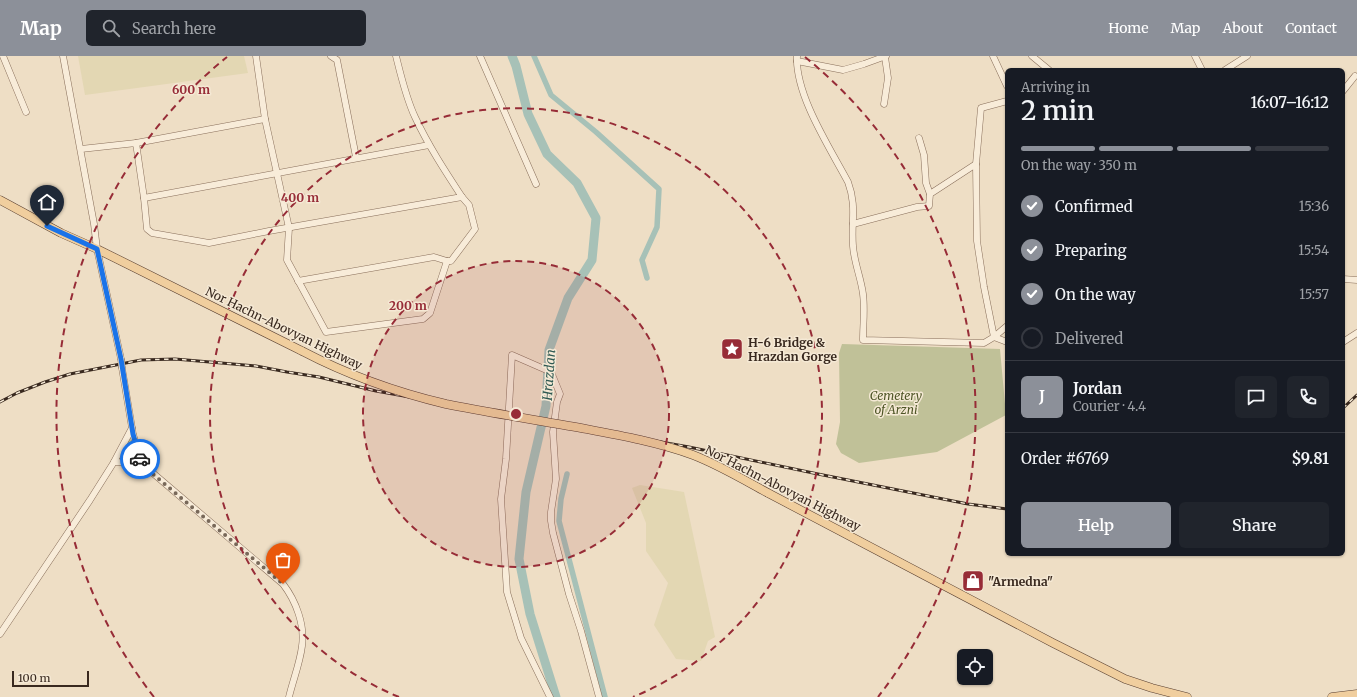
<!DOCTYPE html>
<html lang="en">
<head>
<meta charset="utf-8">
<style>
  body { margin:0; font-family:Merriweather,serif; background:#20242c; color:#f1f3f6; height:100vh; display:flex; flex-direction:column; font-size:15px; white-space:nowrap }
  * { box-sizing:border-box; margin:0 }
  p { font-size:13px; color:#9ea1a6 }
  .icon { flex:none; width:22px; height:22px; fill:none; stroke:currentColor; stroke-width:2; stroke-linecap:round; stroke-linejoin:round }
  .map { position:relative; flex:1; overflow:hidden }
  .side { position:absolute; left:1005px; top:12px; width:340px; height:488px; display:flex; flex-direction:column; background:#171b24; border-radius:6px; box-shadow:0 1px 3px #0004 }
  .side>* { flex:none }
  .buttons { position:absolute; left:957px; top:593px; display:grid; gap:8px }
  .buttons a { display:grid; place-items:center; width:36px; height:36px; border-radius:6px; background:#171b24; box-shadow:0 1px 3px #0004; font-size:20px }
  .scale { position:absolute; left:12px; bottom:10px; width:77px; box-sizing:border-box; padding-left:4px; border:2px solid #39291f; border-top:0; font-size:11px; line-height:14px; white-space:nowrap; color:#39291f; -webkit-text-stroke:3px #f5e9d5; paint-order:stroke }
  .pin { position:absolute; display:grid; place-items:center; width:34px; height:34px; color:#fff; margin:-41px -17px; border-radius:50% 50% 50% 0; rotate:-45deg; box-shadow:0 0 4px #0007 }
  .pin .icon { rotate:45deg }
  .courier { position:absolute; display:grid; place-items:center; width:40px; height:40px; margin:-20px; border:3px solid #1a73e8; border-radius:50%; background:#fff; color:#222; box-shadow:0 1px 5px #0007 }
  .summary em { font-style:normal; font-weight:600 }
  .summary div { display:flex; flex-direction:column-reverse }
  .summary { display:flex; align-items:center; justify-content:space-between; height:68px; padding:0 16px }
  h1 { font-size:26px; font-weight:600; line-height:30px }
  .bar { display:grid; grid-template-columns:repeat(4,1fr); gap:6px 4px; align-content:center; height:48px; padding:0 16px }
  .bar i { height:5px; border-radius:3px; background:#363941 }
  .bar .current { background:#8c9099 }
  .bar p { grid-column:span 4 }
  .line { display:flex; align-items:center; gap:10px; padding:0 16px; border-top:1px solid #363941 }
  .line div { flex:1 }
  .round { display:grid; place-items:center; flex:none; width:42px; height:42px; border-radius:6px; background:#20242c }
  ol { padding:0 16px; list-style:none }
  li { display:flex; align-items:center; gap:12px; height:44px }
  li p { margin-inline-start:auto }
  li .icon { padding:4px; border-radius:50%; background:#8c9099; color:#fff; stroke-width:4 }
  li:last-child { color:#9ea1a6 }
  li i { width:22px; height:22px; border:2px solid #363941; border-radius:50% }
  .cta { display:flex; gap:8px; margin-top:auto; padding:8px 16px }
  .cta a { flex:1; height:46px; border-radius:6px; background:#8c9099; color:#fff; font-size:16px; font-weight:600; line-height:46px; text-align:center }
  .cta a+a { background:#20242c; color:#f1f3f6 }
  header { display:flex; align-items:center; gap:24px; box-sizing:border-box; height:56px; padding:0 20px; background:#8c9099; color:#fff }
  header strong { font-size:19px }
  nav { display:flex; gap:22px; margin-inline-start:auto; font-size:14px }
  .search { width:280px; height:36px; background:#20242c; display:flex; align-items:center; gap:10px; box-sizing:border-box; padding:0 14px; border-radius:6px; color:#9ea1a6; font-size:15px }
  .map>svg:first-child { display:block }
  .farmland { fill:#e3d7b3 }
  .green { fill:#cbcc99 }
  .cemetery { fill:#c0c198 }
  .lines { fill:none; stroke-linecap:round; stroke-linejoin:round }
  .canal { stroke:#a7c1b7; stroke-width:5.5 }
  .river { stroke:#a7c1b7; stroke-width:9 }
  .minor-casing { stroke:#896f5b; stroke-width:7 }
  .major-casing { stroke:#573e30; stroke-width:9 }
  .minor { stroke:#f8ecd9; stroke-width:6 }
  .major { stroke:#f0ce9e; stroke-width:8 }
  .rail-casing { stroke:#39291f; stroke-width:3 }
  .rail { stroke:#f5e9d5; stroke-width:1.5; stroke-dasharray:4.5; stroke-linecap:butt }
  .minor-bridge-casing { stroke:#896f5b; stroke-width:7; stroke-linecap:butt }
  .major-bridge-casing { stroke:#573e30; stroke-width:9; stroke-linecap:butt }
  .minor-bridge { stroke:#f8ecd9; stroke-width:6 }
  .major-bridge { stroke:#f0ce9e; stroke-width:8 }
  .done { stroke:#786859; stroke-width:4; stroke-dasharray:0 7.2 }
  .route { stroke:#1a73e8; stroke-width:5 }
  .ring { fill:none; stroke:#972c37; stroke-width:2; stroke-dasharray:7 5 }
  .labels { text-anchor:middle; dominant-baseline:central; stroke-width:3; stroke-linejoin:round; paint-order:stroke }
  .street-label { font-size:12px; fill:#39291f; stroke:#f5e9d5 }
  .poi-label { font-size:12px; font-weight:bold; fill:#39291f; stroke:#f5e9d5; text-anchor:start }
  .park-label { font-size:12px; font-style:italic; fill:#4e5526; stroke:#f5e9d5 }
  .water-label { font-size:13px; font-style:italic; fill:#2f5952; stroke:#f5e9d5 }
  .centre { fill:#972c37; stroke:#f5e9d5; stroke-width:2 }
  .ring-label { font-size:12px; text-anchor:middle; font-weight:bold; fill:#972c37; stroke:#f5e9d5; stroke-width:3; stroke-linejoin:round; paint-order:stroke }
</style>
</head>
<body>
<header>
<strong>Map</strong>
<div class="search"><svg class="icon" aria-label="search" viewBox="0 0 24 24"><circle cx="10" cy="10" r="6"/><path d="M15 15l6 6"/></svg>Search here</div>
<nav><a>Home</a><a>Map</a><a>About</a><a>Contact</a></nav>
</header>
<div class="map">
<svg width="1357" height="641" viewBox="0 0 1357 641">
  <rect width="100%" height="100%" fill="#eedec5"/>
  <g class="farmland">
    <path d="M78,0H244L248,17L85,39Z"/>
    <path d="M640,429L684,436L715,581L708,585L701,605L676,603L654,569L668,527L646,495V467L632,432Z"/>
  </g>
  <path class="green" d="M130,381L135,397L133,401L122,399Z"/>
  <path class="cemetery" d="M842,288L1000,293L1006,359L937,396L859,407L841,397L836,388L840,366L839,297Z"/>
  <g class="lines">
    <g class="canal">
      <path d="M534,0L551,39L596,76L659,133L657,171L642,204L647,222"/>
      <path d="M567,418L561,443L559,465L605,641"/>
    </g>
    <path class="river" d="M512,0L516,10L528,58L547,98L577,127L596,162L592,204L568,242L549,294L546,350L526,436L519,503L530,558L556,641"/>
    <g class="minor-casing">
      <g id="minor">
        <path d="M3,0L26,56"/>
        <path d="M63,0L94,168L97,193L121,303"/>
        <path d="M256,0L265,63L289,172L287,204L326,276L423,263L430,257L447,205H451L475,173L469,149L462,141"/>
        <path d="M331,0L337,4L356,101"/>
        <path d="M480,0L536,128"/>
        <path d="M797,0C795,39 830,92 848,126C857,150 851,166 853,190C854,206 861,222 863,238C865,253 863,269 863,284L984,287L994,281L1007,270"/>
        <path d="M993,0L1007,30"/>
        <path d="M1032,0L1049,14"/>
        <path d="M1195,0L1202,14"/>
        <path d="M797,5L843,14L864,8L886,0"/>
        <path d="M1225,14L1247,0"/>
        <path d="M1343,35L1355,20"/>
        <path d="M884,48L888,22L885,1"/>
        <path d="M919,82L924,99L926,127L930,138"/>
        <path d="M136,87L265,63"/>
        <path d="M81,93L136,87L144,142L429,89"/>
        <path d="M144,142L147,173L152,177L209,187L269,175L462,141C445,115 428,89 415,61C406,42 401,20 396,0"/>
        <path d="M853,168L917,151L929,150L930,138L976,108"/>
        <path d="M1343,223L1357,224"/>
        <path d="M298,225L434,201L447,205"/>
        <path d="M994,281L984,231L977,185L976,108L981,52L1007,45"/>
        <path d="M994,281L1007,286"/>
        <path d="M1343,286L1357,277"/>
        <path d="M122,312L133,378L141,407L283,528C296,545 305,569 302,590C300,607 293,624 289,641"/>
        <path d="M132,372L114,406L141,407"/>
        <path d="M0,578L90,444L114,406"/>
        <path d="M550,641L521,582L507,536L501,443L506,403L512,299L551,316L560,338L557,346L553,376L556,423L551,456V465L553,477L569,538L581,575L599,641"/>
      </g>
    </g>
    <g class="major-casing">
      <g id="major">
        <path d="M0,144L61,177L97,193L302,295"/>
        <path d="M768,437L1053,587L1125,623L1152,632L1187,641"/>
        <path d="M1332,641L1357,638"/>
      </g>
    </g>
    <use href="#minor" class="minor"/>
    <use href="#major" class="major"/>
    <g class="rail-casing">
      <g id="rail">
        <path d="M0,346L17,337L45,326L70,318L141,304L175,303L256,310L287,316L319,321L376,335L689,391L818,418L968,448L1007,453"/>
        <path d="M1343,352L1357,339"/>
      </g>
    </g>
    <use href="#rail" class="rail"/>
    <g class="minor-bridge-casing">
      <path id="minor-bridge" d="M121,303L122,312"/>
    </g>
    <g class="major-bridge-casing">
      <path id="major-bridge" d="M302,295C348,319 395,336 446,348C491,357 536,364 581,372C618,379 657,386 693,399C719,409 744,424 768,437"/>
    </g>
    <use href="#minor-bridge" class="minor-bridge"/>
    <use href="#major-bridge" class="major-bridge"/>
  </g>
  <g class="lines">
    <path class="done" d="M140,403L141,408L283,528"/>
    <path class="route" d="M47,170L97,193L121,303L133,378L140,403"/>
  </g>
  <circle cx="516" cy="358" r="153" fill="#972c37" fill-opacity=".12"/>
  <g class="ring">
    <circle cx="516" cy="358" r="153"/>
    <path d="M399 641A306 306 0 1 1 633 641"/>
    <path d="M154 641A459 459 0 0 1 227 1M805 1A459 459 0 0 1 878 641"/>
  </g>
  <defs>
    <g id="sight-square" transform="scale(1.15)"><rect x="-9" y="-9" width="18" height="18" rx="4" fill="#972c37" stroke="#f5e9d5"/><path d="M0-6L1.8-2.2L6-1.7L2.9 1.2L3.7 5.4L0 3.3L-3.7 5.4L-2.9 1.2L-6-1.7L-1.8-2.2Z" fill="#fff"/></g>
    <g id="shop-square" transform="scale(1.15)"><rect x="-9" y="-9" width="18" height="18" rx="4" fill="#972c37" stroke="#f5e9d5"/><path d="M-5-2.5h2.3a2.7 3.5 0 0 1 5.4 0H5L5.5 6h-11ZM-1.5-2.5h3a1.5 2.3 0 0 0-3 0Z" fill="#fff"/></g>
  </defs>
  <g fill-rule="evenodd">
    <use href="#sight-square" x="732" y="293"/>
    <use href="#shop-square" x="973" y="525"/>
  </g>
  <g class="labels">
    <g class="street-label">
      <text transform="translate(284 272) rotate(26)">Nor Hachn-Abovyan Highway</text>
      <text transform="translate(783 432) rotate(27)">Nor Hachn-Abovyan Highway</text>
    </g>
    <g class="poi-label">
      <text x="748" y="286">H-6 Bridge &amp;<tspan x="748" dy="14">Hrazdan Gorge</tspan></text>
      <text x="988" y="525">"Armedna"</text>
    </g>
    <g class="park-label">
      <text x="896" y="339">Cemetery<tspan x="896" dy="14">of Arzni</tspan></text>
    </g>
    <g class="water-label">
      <text transform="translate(549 319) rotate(-86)">Hrazdan</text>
    </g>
  </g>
  <circle cx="516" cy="358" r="6" class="centre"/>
  <g class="ring-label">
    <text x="191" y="38">600 m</text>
    <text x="300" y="146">400 m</text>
    <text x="408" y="254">200 m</text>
  </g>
</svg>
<div class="buttons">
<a><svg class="icon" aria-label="locate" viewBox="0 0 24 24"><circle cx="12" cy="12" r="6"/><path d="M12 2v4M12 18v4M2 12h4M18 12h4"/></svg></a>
</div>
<div class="scale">100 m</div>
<div class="pin" style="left:283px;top:528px;background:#ea580c"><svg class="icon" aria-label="bag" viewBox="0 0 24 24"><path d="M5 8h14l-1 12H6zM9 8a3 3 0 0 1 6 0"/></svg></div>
<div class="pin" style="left:47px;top:170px;background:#1f2937"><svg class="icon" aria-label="home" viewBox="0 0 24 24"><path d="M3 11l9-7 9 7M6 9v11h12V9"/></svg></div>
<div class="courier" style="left:140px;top:403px"><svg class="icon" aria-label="car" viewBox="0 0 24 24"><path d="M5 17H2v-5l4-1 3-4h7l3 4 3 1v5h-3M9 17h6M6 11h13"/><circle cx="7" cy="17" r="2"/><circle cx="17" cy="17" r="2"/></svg></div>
<section class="side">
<div class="summary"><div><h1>2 min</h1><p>Arriving in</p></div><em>16:07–16:12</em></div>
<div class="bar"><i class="current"></i><i class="current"></i><i class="current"></i><i></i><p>On the way · 350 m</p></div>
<ol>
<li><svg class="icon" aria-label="check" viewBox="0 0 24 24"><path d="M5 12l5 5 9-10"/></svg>Confirmed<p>15:36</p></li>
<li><svg class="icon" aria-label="check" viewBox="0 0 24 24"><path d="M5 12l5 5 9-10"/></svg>Preparing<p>15:54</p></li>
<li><svg class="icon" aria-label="check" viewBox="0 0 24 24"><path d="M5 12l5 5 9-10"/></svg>On the way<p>15:57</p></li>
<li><i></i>Delivered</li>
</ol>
<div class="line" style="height:72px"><b class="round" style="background:#8c9099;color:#fff">J</b><div><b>Jordan</b><p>Courier · 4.4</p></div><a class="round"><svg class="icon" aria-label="chat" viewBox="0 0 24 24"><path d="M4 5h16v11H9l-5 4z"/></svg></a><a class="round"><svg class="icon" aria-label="phone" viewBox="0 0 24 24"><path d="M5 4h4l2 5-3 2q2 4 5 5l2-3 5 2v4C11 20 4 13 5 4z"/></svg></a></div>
<div class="line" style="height:52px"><div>Order #6769</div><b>$9.81</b></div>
<div class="cta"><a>Help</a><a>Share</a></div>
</section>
</div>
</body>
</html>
